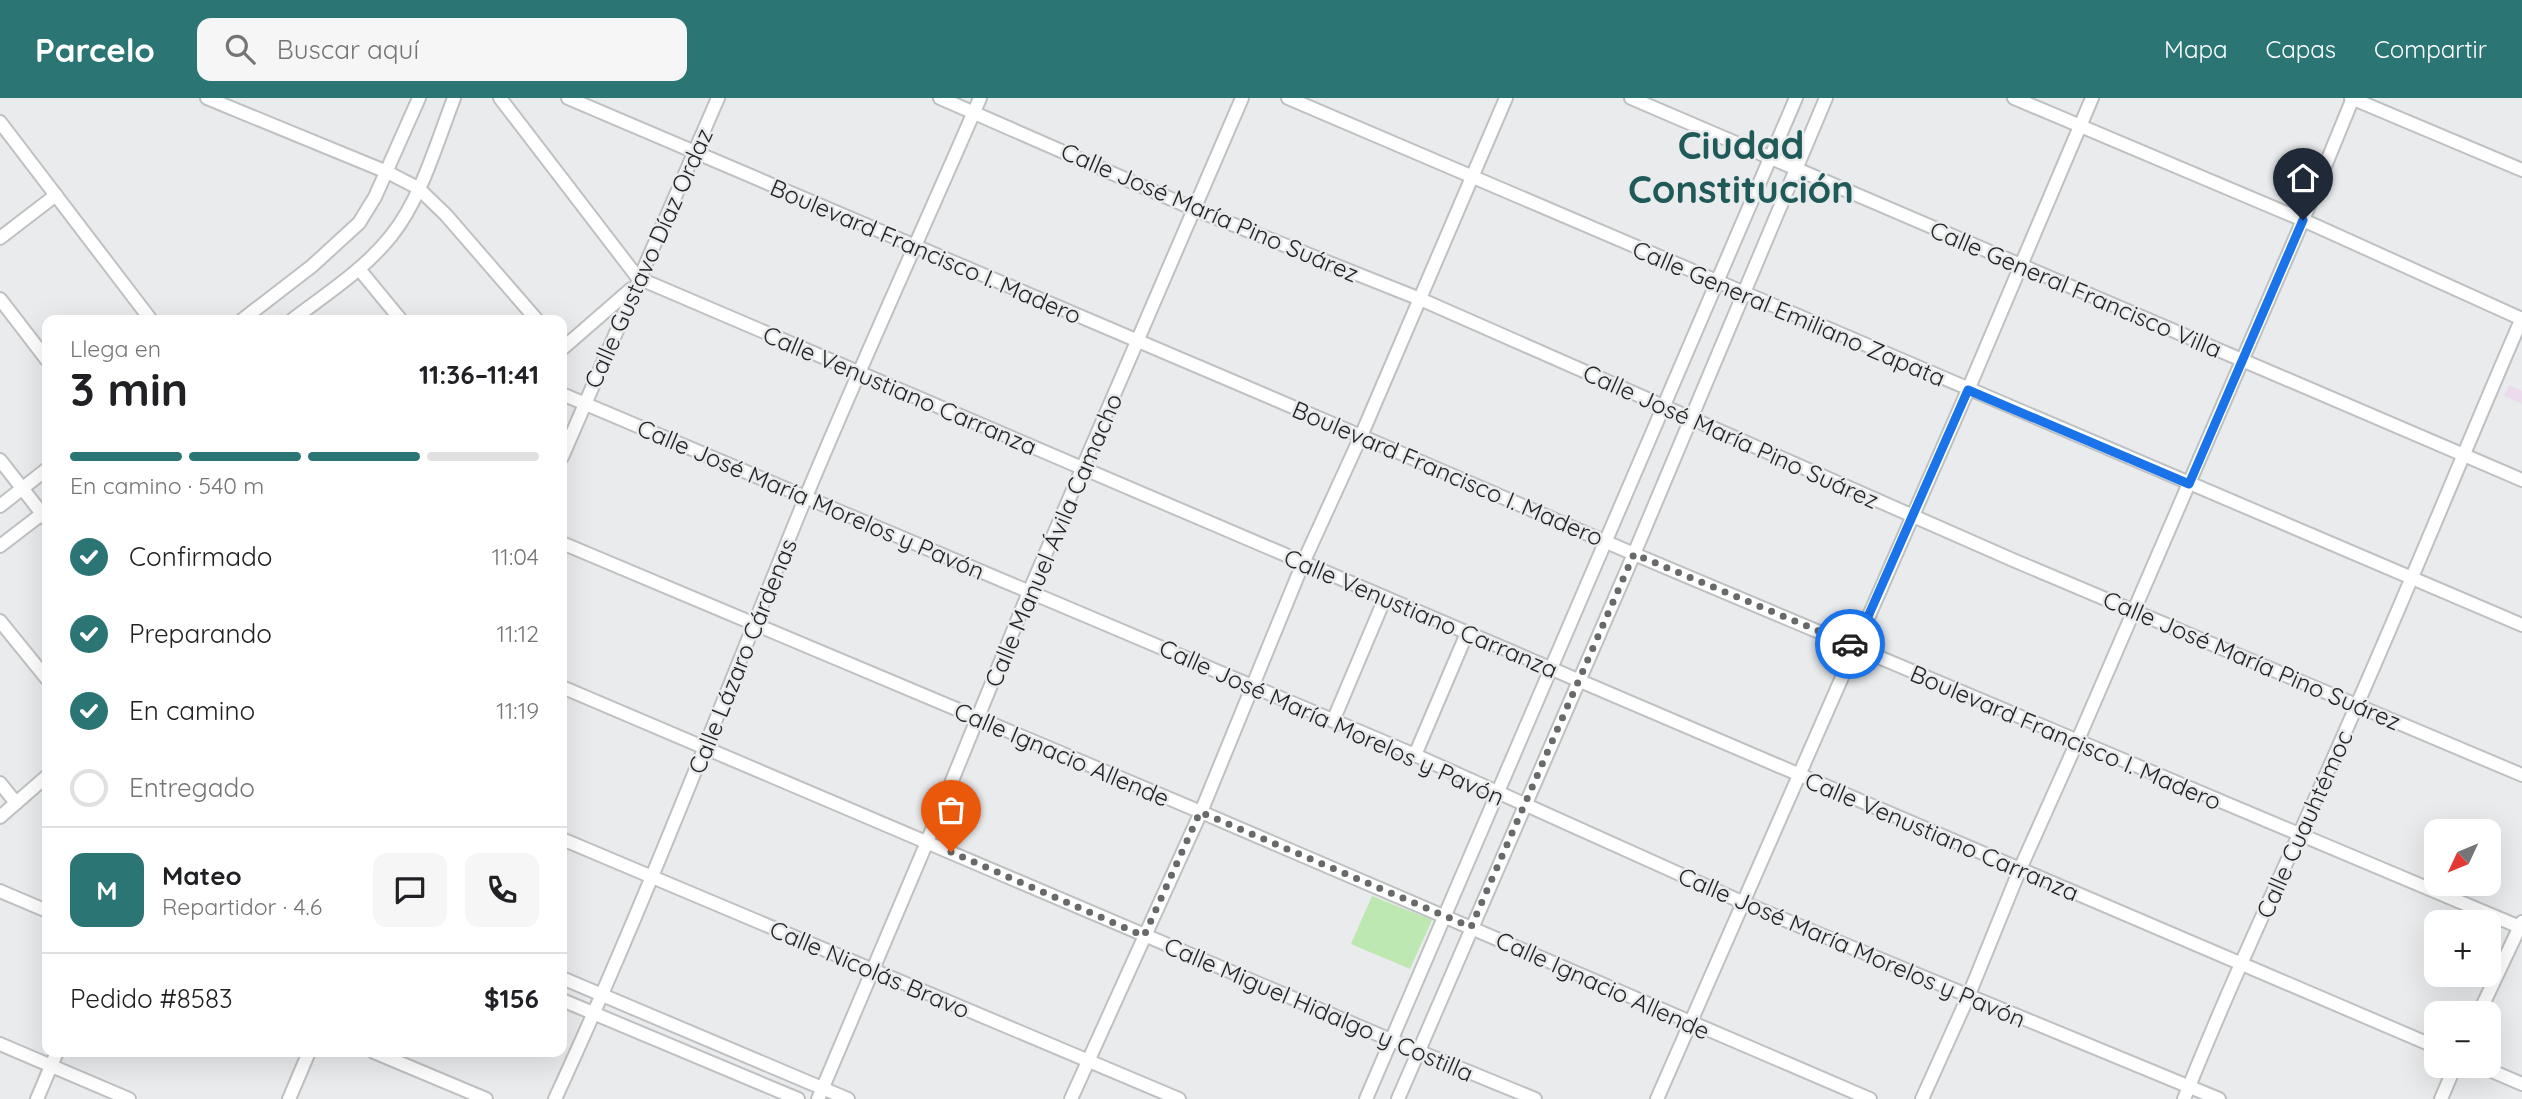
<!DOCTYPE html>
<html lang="es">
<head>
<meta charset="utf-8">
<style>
  body { margin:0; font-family:Quicksand,sans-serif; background:#f6f6f6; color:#202124; height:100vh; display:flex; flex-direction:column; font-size:26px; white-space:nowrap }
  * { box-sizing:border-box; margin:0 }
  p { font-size:23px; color:#757577 }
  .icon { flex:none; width:38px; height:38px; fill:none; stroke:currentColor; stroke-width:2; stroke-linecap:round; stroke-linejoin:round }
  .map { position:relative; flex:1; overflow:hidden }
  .details { position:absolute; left:42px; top:217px; width:525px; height:742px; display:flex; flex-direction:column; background:#fff; border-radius:14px; box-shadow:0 7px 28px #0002 }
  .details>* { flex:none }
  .needle { width:46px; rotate:226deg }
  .tools { position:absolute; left:2424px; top:721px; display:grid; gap:14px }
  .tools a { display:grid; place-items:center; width:77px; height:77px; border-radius:14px; background:#fff; box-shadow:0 7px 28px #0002; font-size:35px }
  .pin { position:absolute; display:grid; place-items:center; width:60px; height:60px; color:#fff; margin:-72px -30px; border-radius:50% 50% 50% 0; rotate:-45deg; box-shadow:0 0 7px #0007 }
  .pin .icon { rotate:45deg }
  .courier { position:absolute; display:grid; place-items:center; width:70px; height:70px; margin:-35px; border:5px solid #1a73e8; border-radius:50%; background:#fff; color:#222; box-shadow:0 2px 9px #0007 }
  .head em { font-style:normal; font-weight:800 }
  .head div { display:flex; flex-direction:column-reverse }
  .head { display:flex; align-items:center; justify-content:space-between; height:119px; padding:0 28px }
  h1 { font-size:46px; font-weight:800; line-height:52px }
  .bar { display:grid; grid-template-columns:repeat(4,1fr); gap:10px 7px; align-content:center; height:84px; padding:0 28px }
  .bar i { height:9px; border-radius:5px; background:#e0e0e0 }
  .bar .selected { background:#2b7574 }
  .bar p { grid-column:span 4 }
  .line { display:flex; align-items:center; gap:18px; padding:0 28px; border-top:2px solid #e0e0e0 }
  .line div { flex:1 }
  .round { display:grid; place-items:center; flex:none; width:74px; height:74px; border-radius:14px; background:#f6f6f6 }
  ol { padding:0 28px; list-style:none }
  li { display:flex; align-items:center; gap:21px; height:77px }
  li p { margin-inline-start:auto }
  li .icon { padding:7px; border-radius:50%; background:#2b7574; color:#fff; stroke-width:4 }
  li:last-child { color:#757577 }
  li i { width:38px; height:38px; border:4px solid #e0e0e0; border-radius:50% }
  header { display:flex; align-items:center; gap:42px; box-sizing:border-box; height:98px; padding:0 35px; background:#2b7574; color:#fff }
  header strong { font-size:33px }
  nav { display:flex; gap:38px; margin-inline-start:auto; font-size:24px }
  .search { width:490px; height:63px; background:#f6f6f6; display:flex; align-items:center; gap:18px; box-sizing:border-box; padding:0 24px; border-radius:14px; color:#757577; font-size:26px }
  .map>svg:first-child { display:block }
  .commercial { fill:#ebdbed }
  .green { fill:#bde8b1 }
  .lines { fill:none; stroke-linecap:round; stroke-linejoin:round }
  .minor-casing { stroke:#bec0c2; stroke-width:16 }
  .minor { stroke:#fff; stroke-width:12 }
  .done { stroke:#686a6a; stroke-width:7; stroke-dasharray:0 12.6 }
  .route { stroke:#1a73e8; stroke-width:9 }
  .labels { text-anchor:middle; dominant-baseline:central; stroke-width:5; stroke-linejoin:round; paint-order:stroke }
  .street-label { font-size:24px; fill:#232424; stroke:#e9ebed }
  .town-label { font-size:38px; font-weight:bold; fill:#1f5a59; stroke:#e9ebed }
</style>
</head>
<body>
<header>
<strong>Parcelo</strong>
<div class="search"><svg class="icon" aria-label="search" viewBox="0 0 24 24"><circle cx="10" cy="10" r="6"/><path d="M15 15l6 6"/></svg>Buscar aquí</div>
<nav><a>Mapa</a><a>Capas</a><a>Compartir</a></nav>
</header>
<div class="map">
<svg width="2522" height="1001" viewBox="0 0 2522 1001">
  <rect width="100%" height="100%" fill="#e9ebed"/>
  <path class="commercial" d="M2509,287L2522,293V306L2504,298Z"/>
  <path class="green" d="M1372,798L1432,822L1410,871L1351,846Z"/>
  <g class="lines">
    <g class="minor-casing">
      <g id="minor">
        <path d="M207,0L387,74L418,90L446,117L537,222"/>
        <path d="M500,0L638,180L2436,949"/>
        <path d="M568,0L1361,338L1634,456L2522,830"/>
        <path d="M940,0L1194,111L1420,201L2013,462L2522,677"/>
        <path d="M1288,0L2522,527"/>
        <path d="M1631,0L2522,382"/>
        <path d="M2014,0L2303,122L2522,221"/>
        <path d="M2351,0L2522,72"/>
        <path d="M0,24L151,222"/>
        <path d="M0,140L56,97"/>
        <path d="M359,171L401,222"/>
        <path d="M0,201L47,262"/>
        <path d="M242,222L312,168L359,125L375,99L419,0"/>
        <path d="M292,222C326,196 364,172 391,138C421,101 437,44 454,0"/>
        <path d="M562,251L631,191"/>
        <path d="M562,296L1415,657L1744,805L2219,1001"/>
        <path d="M562,359L718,0"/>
        <path d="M0,362L47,422"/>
        <path d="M0,408L47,371"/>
        <path d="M562,445L1201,714L1870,1001"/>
        <path d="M0,448L47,412"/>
        <path d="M0,523L47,581"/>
        <path d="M562,589L1391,942L1535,1001"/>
        <path d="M1333,623L1385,500"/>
        <path d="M1415,657L1467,535"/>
        <path d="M0,685L16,705"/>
        <path d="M0,719L47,678"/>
        <path d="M562,741L1179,1001"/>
        <path d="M0,793L47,813"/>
        <path d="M562,880L848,1001"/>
        <path d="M562,902L798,1001"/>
        <path d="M2479,915L2522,824"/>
        <path d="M0,946L129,1001"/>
        <path d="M374,954L486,1001"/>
        <path d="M2480,968L2522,986"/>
        <path d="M37,1001L57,954"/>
        <path d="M289,1001L309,954"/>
        <path d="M555,1001C646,804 723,601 805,401C861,266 922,134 980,0"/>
        <path d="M818,1001L927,744L1029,494L1242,0"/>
        <path d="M1071,1001L1201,714L1303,465L1361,338L1506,0"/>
        <path d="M1366,1001L1796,0"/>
        <path d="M1398,1001L1634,456L1826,0"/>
        <path d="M1657,1001L1968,292L2092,0"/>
        <path d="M1922,1001L1968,899L2020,771L2077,644L2303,122L2353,0"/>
        <path d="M2184,1001C2237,868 2299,740 2356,609C2413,480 2466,349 2522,220"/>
        <path d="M2441,1001L2455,968"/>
      </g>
    </g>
    <use href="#minor" class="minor"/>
  </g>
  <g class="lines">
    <path class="done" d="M951,754L1144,838L1200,714L1471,829L1634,456L1850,546"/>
    <path class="route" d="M1850,546L1855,548L1968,292L2189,386L2303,122"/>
  </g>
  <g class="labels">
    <g class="street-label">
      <text transform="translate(1210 114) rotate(23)">Calle José María Pino Suárez</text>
      <text transform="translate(926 153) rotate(23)">Boulevard Francisco I. Madero</text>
      <text transform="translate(648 160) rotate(-66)">Calle Gustavo Díaz Ordaz</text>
      <text transform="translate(2076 191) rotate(23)">Calle General Francisco Villa</text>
      <text transform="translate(1789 215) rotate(23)">Calle General Emiliano Zapata</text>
      <text transform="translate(900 292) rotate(23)">Calle Venustiano Carranza</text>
      <text transform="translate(1731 338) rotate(24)">Calle José María Pino Suárez</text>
      <text transform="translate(1448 375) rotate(23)">Boulevard Francisco I. Madero</text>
      <text transform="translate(811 401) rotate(23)">Calle José María Morelos y Pavón</text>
      <text transform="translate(1053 442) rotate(-67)">Calle Manuel Ávila Camacho</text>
      <text transform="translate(1421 515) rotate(23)">Calle Venustiano Carranza</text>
      <text transform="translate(742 558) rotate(-68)">Calle Lázaro Cárdenas</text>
      <text transform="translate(2252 562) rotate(23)">Calle José María Pino Suárez</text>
      <text transform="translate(1332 624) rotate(24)">Calle José María Morelos y Pavón</text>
      <text transform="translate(2066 639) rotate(23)">Boulevard Francisco I. Madero</text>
      <text transform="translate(1062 656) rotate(23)">Calle Ignacio Allende</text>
      <text transform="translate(2304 726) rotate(-66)">Calle Cuauhtémoc</text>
      <text transform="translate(1942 738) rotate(23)">Calle Venustiano Carranza</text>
      <text transform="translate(1852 849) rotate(23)">Calle José María Morelos y Pavón</text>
      <text transform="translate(870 871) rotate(23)">Calle Nicolás Bravo</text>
      <text transform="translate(1603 887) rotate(24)">Calle Ignacio Allende</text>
      <text transform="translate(1319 911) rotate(23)">Calle Miguel Hidalgo y Costilla</text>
    </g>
    <g class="town-label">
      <text x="1741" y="47">Ciudad<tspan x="1741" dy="44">Constitución</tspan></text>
    </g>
  </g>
</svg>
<div class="tools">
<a><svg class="needle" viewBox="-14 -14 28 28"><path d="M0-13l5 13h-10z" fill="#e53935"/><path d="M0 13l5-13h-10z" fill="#757577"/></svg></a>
<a>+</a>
<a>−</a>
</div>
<div class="pin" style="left:951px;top:754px;background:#ea580c"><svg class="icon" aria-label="bag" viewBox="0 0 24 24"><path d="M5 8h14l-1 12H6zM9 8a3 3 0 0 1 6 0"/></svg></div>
<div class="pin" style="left:2303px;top:122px;background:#1f2937"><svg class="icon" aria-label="home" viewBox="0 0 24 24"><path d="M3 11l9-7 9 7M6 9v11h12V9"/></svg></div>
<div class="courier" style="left:1850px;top:546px"><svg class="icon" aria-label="car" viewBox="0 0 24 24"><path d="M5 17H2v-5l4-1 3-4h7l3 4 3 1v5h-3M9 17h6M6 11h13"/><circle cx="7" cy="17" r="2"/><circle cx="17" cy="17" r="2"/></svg></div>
<section class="details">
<div class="head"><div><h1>3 min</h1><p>Llega en</p></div><em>11:36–11:41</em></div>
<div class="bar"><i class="selected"></i><i class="selected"></i><i class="selected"></i><i></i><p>En camino · 540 m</p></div>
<ol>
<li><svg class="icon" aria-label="check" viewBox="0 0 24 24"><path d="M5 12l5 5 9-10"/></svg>Confirmado<p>11:04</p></li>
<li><svg class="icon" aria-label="check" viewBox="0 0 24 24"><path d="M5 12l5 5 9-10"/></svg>Preparando<p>11:12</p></li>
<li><svg class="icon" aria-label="check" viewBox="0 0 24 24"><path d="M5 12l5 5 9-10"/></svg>En camino<p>11:19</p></li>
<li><i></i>Entregado</li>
</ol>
<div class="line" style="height:126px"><b class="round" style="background:#2b7574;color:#fff">M</b><div><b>Mateo</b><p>Repartidor · 4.6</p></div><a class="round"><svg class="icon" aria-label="chat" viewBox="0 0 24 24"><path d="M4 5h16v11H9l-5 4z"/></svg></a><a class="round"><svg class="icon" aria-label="phone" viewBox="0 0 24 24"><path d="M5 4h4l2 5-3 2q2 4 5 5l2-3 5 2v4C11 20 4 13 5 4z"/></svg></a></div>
<div class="line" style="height:91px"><div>Pedido #8583</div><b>$156</b></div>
</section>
</div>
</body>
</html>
